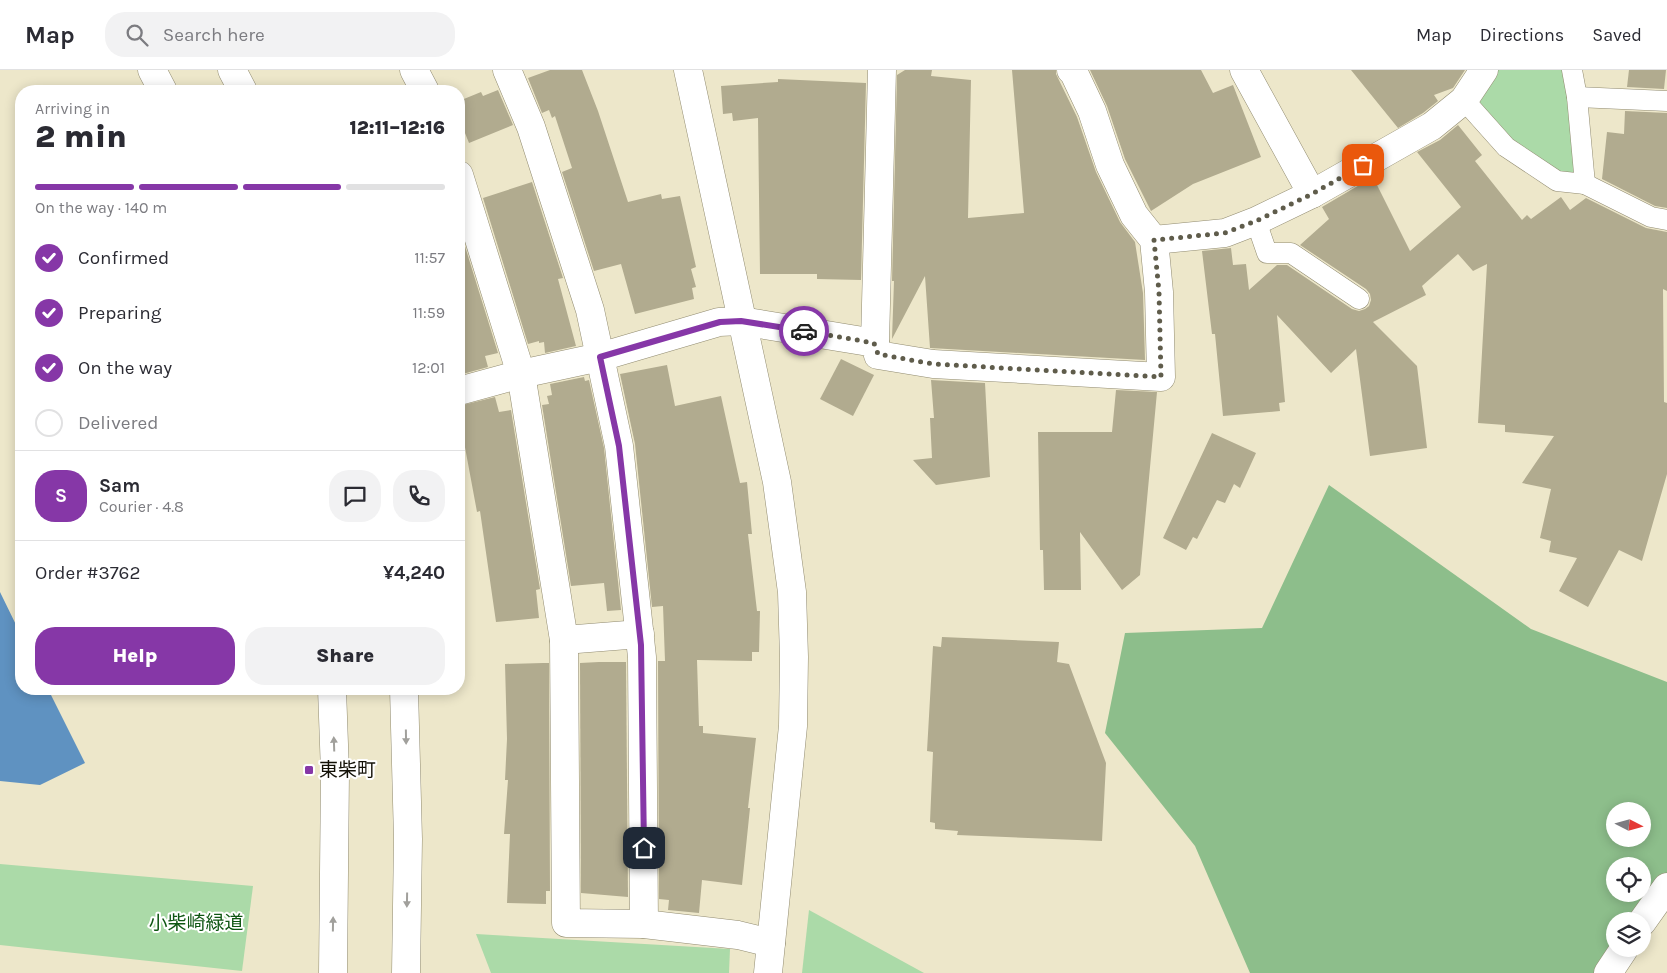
<!DOCTYPE html>
<html lang="en">
<head>
<meta charset="utf-8">
<style>
  body { margin:0; font-family:Karla,"Noto Sans JP",sans-serif; background:#f2f2f3; color:#2b2b33; height:100vh; display:flex; flex-direction:column; font-size:19px; white-space:nowrap }
  * { box-sizing:border-box; margin:0 }
  p { font-size:16px; color:#7c7c81 }
  .icon { flex:none; width:28px; height:28px; fill:none; stroke:currentColor; stroke-width:2; stroke-linecap:round; stroke-linejoin:round }
  .map { position:relative; flex:1; overflow:hidden }
  .drawer { position:absolute; left:15px; top:15px; width:450px; height:610px; display:flex; flex-direction:column; background:#fff; border-radius:20px; box-shadow:0 2px 12px #0003 }
  .drawer>* { flex:none }
  .needle { width:32px; rotate:96deg }
  .fabs { position:absolute; left:1606px; top:732px; display:grid; gap:10px }
  .fabs a { display:grid; place-items:center; width:45px; height:45px; border-radius:50%; background:#fff; box-shadow:0 2px 12px #0003; font-size:25px }
  .pin { position:absolute; display:grid; place-items:center; width:42px; height:42px; color:#fff; margin:-21px; border-radius:10px; box-shadow:0 2px 8px #0006 }
  .courier { position:absolute; display:grid; place-items:center; width:50px; height:50px; margin:-25px; border:4px solid #8637a7; border-radius:50%; background:#fff; color:#222; box-shadow:0 1px 6px #0007 }
  .head em { font-style:normal; font-weight:800 }
  .head div { display:flex; flex-direction:column-reverse }
  .head { display:flex; align-items:center; justify-content:space-between; height:85px; padding:0 20px }
  h1 { font-size:32px; font-weight:800; line-height:38px }
  .bar { display:grid; grid-template-columns:repeat(4,1fr); gap:8px 5px; align-content:center; height:60px; padding:0 20px }
  .bar i { height:6px; border-radius:4px; background:#e1e1e2 }
  .bar .selected { background:#8637a7 }
  .bar p { grid-column:span 4 }
  .line { display:flex; align-items:center; gap:12px; padding:0 20px; border-top:1px solid #e1e1e2 }
  .line div { flex:1 }
  .round { display:grid; place-items:center; flex:none; width:52px; height:52px; border-radius:20px; background:#f2f2f3 }
  ol { padding:0 20px; list-style:none }
  li { display:flex; align-items:center; gap:15px; height:55px }
  li p { margin-inline-start:auto }
  li .icon { padding:5px; border-radius:50%; background:#8637a7; color:#fff; stroke-width:4 }
  li:last-child { color:#7c7c81 }
  li i { width:28px; height:28px; border:2px solid #e1e1e2; border-radius:50% }
  .button { display:flex; gap:10px; margin-top:auto; padding:10px 20px }
  .button a { flex:1; height:58px; border-radius:20px; background:#8637a7; color:#fff; font-size:20px; font-weight:800; line-height:58px; text-align:center }
  .button a+a { background:#f2f2f3; color:#2b2b33 }
  header { display:flex; align-items:center; gap:30px; box-sizing:border-box; height:70px; padding:0 25px; background:#fff; border-bottom:1px solid #e1e1e2 }
  header strong { font-size:24px }
  nav { display:flex; gap:28px; margin-inline-start:auto; font-size:18px }
  .search { width:350px; height:45px; background:#f2f2f3; display:flex; align-items:center; gap:12px; box-sizing:border-box; padding:0 18px; border-radius:20px; color:#7c7c81; font-size:19px }
  .map>svg:first-child { display:block }
  .green { fill:#abdaa8 }
  .forest { fill:#8dbe8b; fill-rule:evenodd }
  .water { fill:#5f92c1 }
  .building { fill:#b1ab8f }
  .lines { fill:none; stroke-linecap:round; stroke-linejoin:round }
  .lane-casing { stroke:#918b70; stroke-width:21 }
  .street-casing { stroke:#918b70; stroke-width:29 }
  .secondary-casing { stroke:#918b70; stroke-width:29 }
  .lane { stroke:#fff; stroke-width:20 }
  .street { stroke:#fff; stroke-width:28 }
  .secondary { stroke:#fff; stroke-width:28 }
  .oneway { fill:#a1a09c }
  .done { stroke:#5f5c4b; stroke-width:5; stroke-dasharray:0 9 }
  .route { stroke:#8637a7; stroke-width:6 }
  .poi-dot { fill:#8637a7; stroke:#fff; stroke-width:2 }
  .labels { text-anchor:middle; dominant-baseline:central; stroke-width:4; stroke-linejoin:round; paint-order:stroke }
  .poi-label { font-size:19px; fill:#131107; stroke:#fff; text-anchor:start }
  .park-label { font-size:19px; fill:#0f5613; stroke:#fff }
</style>
</head>
<body>
<header>
<strong>Map</strong>
<div class="search"><svg class="icon" aria-label="search" viewBox="0 0 24 24"><circle cx="10" cy="10" r="6"/><path d="M15 15l6 6"/></svg>Search here</div>
<nav><a>Map</a><a>Directions</a><a>Saved</a></nav>
</header>
<div class="map">
<svg width="1667" height="903" viewBox="0 0 1667 903">
  <rect width="100%" height="100%" fill="#ede7ca"/>
  <g class="green">
    <path d="M1493,0H1565L1580,104H1564L1520,80L1477,35Z"/>
    <path d="M0,794L253,816L242,901L0,875Z"/>
    <path d="M809,840L924,903H802Z"/>
    <path d="M476,864L730,879L729,903H491Z"/>
  </g>
  <path class="forest" d="M1329,415L1531,559L1667,612V831L1642,851H1615V879H1619L1594,903H1250L1195,776L1105,663L1125,563L1262,558ZM1615,741H1642V769H1615ZM1615,796H1642V824H1615Z"/>
  <path class="water" d="M0,522L21,565V619H48L85,693L40,715L0,711Z"/>
  <g class="building">
    <path d="M550,0H582L598,41L628,132L661,124L662,129L680,126L696,197L691,199L696,217L692,218L694,229L635,244L621,194L594,201L562,102L572,98L555,46L552,48L549,40L542,43L528,8Z"/>
    <path d="M905,0H932L931,6L971,10L968,148L1024,143L1012,0H1056V4L1077,47L1096,102L1120,152L1135,172L1143,223L1145,290L930,278L925,206L892,269L894,211H892L897,5Z"/>
    <path d="M1090,0H1201L1213,23L1233,15L1261,87L1193,114L1151,141L1125,89L1107,36Z"/>
    <path d="M1351,0H1465L1453,18L1434,25L1438,31L1423,43L1398,58Z"/>
    <path d="M1629,0H1666L1664,19L1627,17Z"/>
    <path d="M778,9L866,13L861,210L817,209V204H760L758,48L733,51L732,43L723,44L721,16L778,12Z"/>
    <path d="M498,20L513,55L469,73L459,48V31L481,22L483,26Z"/>
    <path d="M1625,41L1667,43V138L1655,136L1602,109L1607,62L1624,64Z"/>
    <path d="M1458,55L1482,85L1475,91L1522,150L1527,145L1531,149L1561,127L1570,140L1586,128L1646,158L1667,162V221L1663,219L1664,332L1667,333V404L1642,491L1619,480L1588,537L1559,521L1577,488L1549,482L1551,471L1540,468L1551,419L1522,413L1554,366L1505,362V355L1478,353L1487,194L1473,201L1458,184L1422,216L1426,225L1373,252L1417,296L1427,378L1370,386L1356,279L1331,303L1277,245L1285,332L1279,333L1280,341L1223,346L1215,264H1212L1202,181L1231,178L1233,195L1246,194L1249,220L1277,195H1287L1352,239L1359,241L1365,239L1369,236L1371,230L1370,224L1366,219L1300,175L1329,149L1322,137L1373,107L1410,181L1461,137L1417,82L1440,70Z"/>
    <path d="M532,112L563,208L558,209L576,276L545,283L544,272L539,273V271L528,274L483,128Z"/>
    <path d="M459,157L498,283L485,286L488,297L459,305Z"/>
    <path d="M841,289L874,305L853,346L820,329Z"/>
    <path d="M667,295L675,336L721,326L740,413L747,412L752,464H748L757,541H760L759,582H752V591L697,590L699,656H703V663L756,668L748,738H750L742,815L702,810L699,843L668,840L669,830L659,829L658,591H665L663,536L652,537L635,374L620,304Z"/>
    <path d="M584,307L585,311L589,310L604,378L621,540L607,541L604,513L571,516L542,335L549,334L547,326L552,325L550,314Z"/>
    <path d="M931,310L985,313L990,407L936,415L913,390L932,388L930,348H934Z"/>
    <path d="M1116,320L1157,322L1140,505L1122,520L1080,462L1081,520H1044L1043,480H1040L1038,362H1112Z"/>
    <path d="M495,327L499,342L511,340L540,519L536,520L539,548L496,552L480,441L477,442L459,345V336Z"/>
    <path d="M1212,363L1256,383L1240,418L1234,414L1225,433L1217,430L1197,469L1193,467L1186,480L1163,468Z"/>
    <path d="M942,567L1059,572L1057,592L1069,594L1106,693L1102,771L957,765L958,761L935,759V753L930,752L933,682L927,681L933,576L941,577Z"/>
    <path d="M599,592H626L628,827L581,823L580,593Z"/>
    <path d="M543,593H549L550,821H546V834L507,833L510,764H504L508,710H505L507,669L505,594Z"/>
  </g>
  <g class="lines">
    <g class="lane-casing">
      <g id="lane">
        <path d="M1577,27L1667,31"/>
        <path d="M1464,30L1506,77L1557,111L1585,114L1577,27L1572,0"/>
        <path d="M1585,114L1651,147L1667,150"/>
        <path d="M1256,151L1267,183H1291L1359,229"/>
      </g>
    </g>
    <g class="street-casing">
      <g id="street">
        <path d="M414,0L425,21"/>
        <path d="M507,0L531,57L590,240L619,376L642,587L644,854"/>
        <path d="M1244,0L1312,124"/>
        <path d="M459,105L521,304L564,570L566,853L644,854L738,865L771,873"/>
        <path d="M1154,170L1225,163L1256,151L1312,124L1432,56L1464,30L1484,0"/>
        <path d="M875,273L882,0"/>
        <path d="M459,321L521,304L600,287L719,252L741,251L875,273L878,285L933,294L1161,307L1159,222L1154,170L1134,145L1110,95L1092,41L1074,3L1071,0"/>
        <path d="M564,570L640,564"/>
        <path d="M1642,852L1667,817"/>
        <path d="M1608,903L1624,879"/>
      </g>
    </g>
    <g class="secondary-casing">
      <g id="secondary">
        <path d="M152,0L163,21"/>
        <path d="M232,0L243,21"/>
        <path d="M688,0L777,412L792,522L794,587L793,656L768,903"/>
        <path d="M332,619L335,702L333,903"/>
        <path d="M404,619L408,769L406,903"/>
      </g>
    </g>
    <use href="#lane" class="lane"/>
    <use href="#street" class="street"/>
    <use href="#secondary" class="secondary"/>
  </g>
  <defs><path id="oneway-solid" d="M-6-.8H1V-3.2L6.5 0L1 3.2V.8H-6Z" transform="scale(1.25)"/></defs>
  <g class="oneway">
    <use href="#oneway-solid" transform="translate(406 667) rotate(89)"/>
    <use href="#oneway-solid" transform="translate(334 674) rotate(-92)"/>
    <use href="#oneway-solid" transform="translate(407 830) rotate(91)"/>
    <use href="#oneway-solid" transform="translate(333 854) rotate(-89)"/>
  </g>
  <g class="lines">
    <path class="done" d="M804,261L874,273L878,284L933,294L1161,307L1159,222L1154,170L1225,163L1256,151L1312,124L1363,95"/>
    <path class="route" d="M644,778L641,575L619,376L600,287L720,252L741,251L804,261"/>
  </g>
  <rect class="poi-dot" x="304" y="695" width="10" height="10" rx="2.5"/>
  <g class="labels">
    <g class="poi-label">
      <text x="319" y="700">東柴町</text>
    </g>
    <g class="park-label">
      <text x="196" y="853">小柴崎緑道</text>
    </g>
  </g>
</svg>
<div class="fabs">
<a><svg class="needle" viewBox="-14 -14 28 28"><path d="M0-13l5 13h-10z" fill="#e53935"/><path d="M0 13l5-13h-10z" fill="#7c7c81"/></svg></a>
<a><svg class="icon" aria-label="locate" viewBox="0 0 24 24"><circle cx="12" cy="12" r="6"/><path d="M12 2v4M12 18v4M2 12h4M18 12h4"/></svg></a>
<a><svg class="icon" aria-label="layers" viewBox="0 0 24 24"><path d="M12 4l9 5-9 5-9-5zM3 14l9 5 9-5"/></svg></a>
</div>
<div class="pin" style="left:1363px;top:95px;background:#ea580c"><svg class="icon" aria-label="bag" viewBox="0 0 24 24"><path d="M5 8h14l-1 12H6zM9 8a3 3 0 0 1 6 0"/></svg></div>
<div class="pin" style="left:644px;top:778px;background:#1f2937"><svg class="icon" aria-label="home" viewBox="0 0 24 24"><path d="M3 11l9-7 9 7M6 9v11h12V9"/></svg></div>
<div class="courier" style="left:804px;top:261px"><svg class="icon" aria-label="car" viewBox="0 0 24 24"><path d="M5 17H2v-5l4-1 3-4h7l3 4 3 1v5h-3M9 17h6M6 11h13"/><circle cx="7" cy="17" r="2"/><circle cx="17" cy="17" r="2"/></svg></div>
<section class="drawer">
<div class="head"><div><h1>2 min</h1><p>Arriving in</p></div><em>12:11–12:16</em></div>
<div class="bar"><i class="selected"></i><i class="selected"></i><i class="selected"></i><i></i><p>On the way · 140 m</p></div>
<ol>
<li><svg class="icon" aria-label="check" viewBox="0 0 24 24"><path d="M5 12l5 5 9-10"/></svg>Confirmed<p>11:57</p></li>
<li><svg class="icon" aria-label="check" viewBox="0 0 24 24"><path d="M5 12l5 5 9-10"/></svg>Preparing<p>11:59</p></li>
<li><svg class="icon" aria-label="check" viewBox="0 0 24 24"><path d="M5 12l5 5 9-10"/></svg>On the way<p>12:01</p></li>
<li><i></i>Delivered</li>
</ol>
<div class="line" style="height:90px"><b class="round" style="background:#8637a7;color:#fff">S</b><div><b>Sam</b><p>Courier · 4.8</p></div><a class="round"><svg class="icon" aria-label="chat" viewBox="0 0 24 24"><path d="M4 5h16v11H9l-5 4z"/></svg></a><a class="round"><svg class="icon" aria-label="phone" viewBox="0 0 24 24"><path d="M5 4h4l2 5-3 2q2 4 5 5l2-3 5 2v4C11 20 4 13 5 4z"/></svg></a></div>
<div class="line" style="height:65px"><div>Order #3762</div><b>¥4,240</b></div>
<div class="button"><a>Help</a><a>Share</a></div>
</section>
</div>
</body>
</html>
